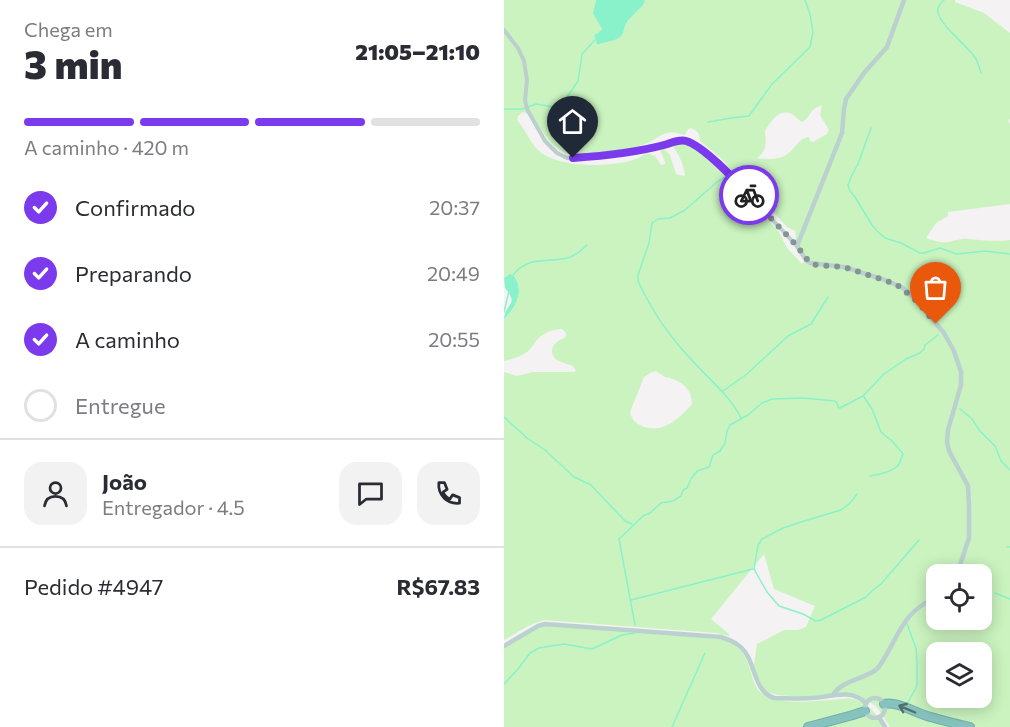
<!DOCTYPE html>
<html lang="pt">
<head>
<meta charset="utf-8">
<style>
  body { margin:0; font-family:Commissioner,sans-serif; background:#f2f2f3; color:#2b2b33; height:100vh; display:flex; flex-direction:column; font-size:22px; white-space:nowrap }
  * { box-sizing:border-box; margin:0 }
  p { font-size:20px; color:#7c7c81 }
  .icon { flex:none; width:33px; height:33px; fill:none; stroke:currentColor; stroke-width:2; stroke-linecap:round; stroke-linejoin:round }
  .map { position:relative; flex:1; overflow:hidden }
  .sheet { display:flex; flex-direction:column; background:#fff; width:504px }
  .sheet>* { flex:none }
  .controls { position:absolute; left:422px; top:564px; display:grid; gap:12px }
  .controls a { display:grid; place-items:center; width:66px; height:66px; border-radius:12px; background:#fff; box-shadow:0 3px 15px #0003; font-size:30px }
  .pin { position:absolute; display:grid; place-items:center; width:51px; height:51px; color:#fff; margin:-62px -26px; border-radius:50% 50% 50% 0; rotate:-45deg; box-shadow:0 0 6px #0007 }
  .pin .icon { rotate:45deg }
  .courier { position:absolute; display:grid; place-items:center; width:60px; height:60px; margin:-30px; border:4px solid #7c3aed; border-radius:50%; background:#fff; color:#222; box-shadow:0 2px 8px #0007 }
  .summary em { font-style:normal; font-weight:800 }
  .summary div { display:flex; flex-direction:column-reverse }
  .summary { display:flex; align-items:center; justify-content:space-between; height:102px; padding:0 24px }
  h1 { font-size:39px; font-weight:800; line-height:45px }
  .bar { display:grid; grid-template-columns:repeat(4,1fr); gap:9px 6px; align-content:center; height:72px; padding:0 24px }
  .bar i { height:8px; border-radius:4px; background:#e1e1e2 }
  .bar .selected { background:#7c3aed }
  .bar p { grid-column:span 4 }
  .line { display:flex; align-items:center; gap:15px; padding:0 24px; border-top:2px solid #e1e1e2 }
  .line div { flex:1 }
  .round { display:grid; place-items:center; flex:none; width:63px; height:63px; border-radius:18px; background:#f2f2f3 }
  ol { padding:0 24px; list-style:none }
  li { display:flex; align-items:center; gap:18px; height:66px }
  li p { margin-inline-start:auto }
  li .icon { padding:6px; border-radius:50%; background:#7c3aed; color:#fff; stroke-width:4 }
  li:last-child { color:#7c7c81 }
  li i { width:33px; height:33px; border:3px solid #e1e1e2; border-radius:50% }
  main { display:flex; flex:1; min-height:0 }
  .map>svg:first-child { display:block }
  .green { fill:#caf3bf; fill-rule:evenodd }
  .water { fill:#8af2ca }
  .lines { fill:none; stroke-linecap:round; stroke-linejoin:round }
  .stream { stroke:#8af2ca; stroke-width:1.5 }
  .highway-casing { stroke:#72afaa; stroke-width:10 }
  .street { stroke:#bccfcc; stroke-width:4 }
  .secondary { stroke:#bad1cf; stroke-width:4.5 }
  .highway { stroke:#87c3be; stroke-width:8 }
  .oneway { stroke:#51706c }
  .done { stroke:#849492; stroke-width:6; stroke-dasharray:0 10.8 }
  .route { stroke:#7c3aed; stroke-width:8 }
</style>
</head>
<body>
<main>
<section class="sheet">
<div class="summary"><div><h1>3 min</h1><p>Chega em</p></div><em>21:05–21:10</em></div>
<div class="bar"><i class="selected"></i><i class="selected"></i><i class="selected"></i><i></i><p>A caminho · 420 m</p></div>
<ol>
<li><svg class="icon" aria-label="check" viewBox="0 0 24 24"><path d="M5 12l5 5 9-10"/></svg>Confirmado<p>20:37</p></li>
<li><svg class="icon" aria-label="check" viewBox="0 0 24 24"><path d="M5 12l5 5 9-10"/></svg>Preparando<p>20:49</p></li>
<li><svg class="icon" aria-label="check" viewBox="0 0 24 24"><path d="M5 12l5 5 9-10"/></svg>A caminho<p>20:55</p></li>
<li><i></i>Entregue</li>
</ol>
<div class="line" style="height:108px"><a class="round"><svg class="icon" aria-label="person" viewBox="0 0 24 24"><circle cx="12" cy="8" r="4"/><path d="M4 21q1-7 8-7t8 7"/></svg></a><div><b>João</b><p>Entregador · 4.5</p></div><a class="round"><svg class="icon" aria-label="chat" viewBox="0 0 24 24"><path d="M4 5h16v11H9l-5 4z"/></svg></a><a class="round"><svg class="icon" aria-label="phone" viewBox="0 0 24 24"><path d="M5 4h4l2 5-3 2q2 4 5 5l2-3 5 2v4C11 20 4 13 5 4z"/></svg></a></div>
<div class="line" style="height:78px"><div>Pedido #4947</div><b>R$67.83</b></div>
</section>
<div class="map">
<svg width="506" height="727" viewBox="0 0 506 727">
  <rect width="100%" height="100%" fill="#f4f2f3"/>
  <g class="green">
    <path d="M0,0H92C88,14 93,17 98,29L94,33L90,35L93,45C101,42 111,42 117,36C120,33 120,27 123,23C128,15 138,9 140,0H451V2L480,13L506,33V119L504,120L506,125V204L444,212V216L432,223L422,238C429,241 437,243 445,242C451,241 457,238 463,239C478,240 491,242 506,240V727H386L373,707L355,695L343,693L298,697L273,695L264,692L260,688L252,674L250,664L253,644L280,630H294L302,627L311,606L270,589L260,554L207,619L225,634V636L212,633L40,620L24,626L0,640V372L13,376L29,372H70L72,371L69,366C61,362 51,363 48,353C48,349 48,347 51,344C56,338 69,338 58,329C49,329 38,333 32,341C29,345 27,349 23,352C16,357 8,359 0,361V319C12,307 22,289 9,275L3,276L0,278ZM318,105L316,115L325,130L323,134L309,142L306,141L305,137C293,138 290,153 278,157C271,160 261,159 253,158C263,151 262,143 261,131C266,123 273,110 285,113C290,114 294,120 298,122C308,116 304,110 318,105ZM19,112C36,117 40,147 65,154C82,158 113,154 129,148C135,146 141,144 146,142C152,139 157,134 163,133C169,131 175,134 181,135L184,129L187,128C194,131 196,134 196,141L218,159L230,174L253,194L283,227L291,231C294,245 287,248 301,259L298,264L283,248L275,232L242,195L205,158L182,141L167,144C174,153 179,162 181,175L179,176L172,174L166,155L160,149L156,150L161,162V164L157,165L151,156L143,153C138,156 132,159 126,161C103,167 54,168 35,151C26,143 22,130 13,120L14,116ZM152,371C155,373 158,375 161,377C162,378 164,377 166,378C179,382 188,390 188,404C176,418 158,435 138,426C131,423 128,420 126,412L140,377L146,373ZM432,574H477V620H432ZM432,652H477V698H432Z"/>
    <path d="M40,625L212,638C259,647 236,688 267,698C286,704 309,701 328,700C337,699 347,697 355,701C367,706 374,716 380,727H0V646Z"/>
  </g>
  <g class="water">
    <path d="M92,0H140L141,1C137,10 127,15 122,24C120,28 120,34 116,37C110,42 100,42 93,45L90,35L94,33L98,29L89,13Z"/>
    <path d="M6,274L10,276C21,291 12,307 0,319C1,303 16,305 1,288L0,278Z"/>
  </g>
  <g class="lines">
    <g class="stream">
      <path d="M440,0C437,3 433,6 434,12C436,25 461,44 470,56C474,61 475,67 477,73"/>
      <path d="M0,109H18L32,104L50,107L59,103L74,81L78,54L91,40"/>
      <path d="M204,122L227,118L245,116L268,84L306,47L309,32L306,14L301,0"/>
      <path d="M367,128L354,164L348,175L344,185L346,191L351,197L368,225L373,231L381,238L397,243L416,253H420L436,248L453,254L481,251L506,254"/>
      <path d="M224,175L213,182L181,210L166,218L154,219L148,223L145,243L134,275V281C147,309 165,336 186,358C203,378 225,394 237,418"/>
      <path d="M9,275C24,256 42,263 63,258C71,256 77,251 83,245"/>
      <path d="M0,312L5,291"/>
      <path d="M219,391L243,374L284,336L307,324L324,297"/>
      <path d="M360,397L368,409L377,432L389,442L399,454C397,457 397,461 395,464C391,471 374,475 366,476"/>
      <path d="M456,409L467,418L476,431L491,446L497,461L506,470"/>
      <path d="M0,417L23,438L41,450L70,477L87,485L121,521L128,524"/>
      <path d="M353,494L346,503L337,510L297,522L279,528L258,539L254,545L250,569L263,592L275,606L299,614L312,621L317,620L362,597L369,590L377,584L415,540"/>
      <path d="M503,547H506"/>
      <path d="M491,593L506,599"/>
      <path d="M127,600L249,569"/>
      <path d="M131,625L115,539L139,516L146,513L157,503L169,501L177,496L179,490L183,488L187,479L193,471L205,467L209,455L216,451L221,443L223,431L226,425L244,415L258,403L268,399L299,398L331,401L333,403L334,407L336,408L359,396L380,374L402,359L416,353L420,349L421,345L434,335"/>
      <path d="M0,684L14,669L26,653L35,648L60,644L88,649L118,635L131,633"/>
      <path d="M403,704L413,686V661L412,648L403,624"/>
      <path d="M168,727L201,653"/>
    </g>
    <g class="highway-casing">
      <g id="highway">
        <path d="M380,704C394,701 413,714 427,717C440,721 453,724 466,727"/>
        <path d="M304,727L349,715L361,711"/>
      </g>
    </g>
    <path class="street" d="M0,30L14,48L20,61L23,80L21,100L23,109L41,141L53,153L63,158H69L93,157L141,150L172,141H184L206,157L227,176L293,246"/>
    <g class="secondary">
      <path d="M400,0L383,47L360,73L342,99L340,109L338,133L293,246L302,260L306,263L340,267L381,280L399,288L414,301L424,314L440,333L450,351L457,372V385L444,430L443,442L445,451L464,486L465,506V538L453,574"/>
      <path d="M0,646L34,626L41,624L217,637C223,639 229,641 234,645C253,658 247,690 270,698C283,698 295,699 308,698C327,697 346,688 362,703"/>
      <path d="M329,695C339,679 361,680 374,668C393,642 397,611 432,598"/>
      <circle cx="371" cy="708" r="10"/>
      <path d="M375,717L381,727"/>
    </g>
    <use href="#highway" class="highway"/>
  </g>
  <defs><path id="oneway-shaft" d="M-6 0H5M1.5-3L5.5 0L1.5 3" fill="none" stroke-width="1.6" stroke-linecap="round" stroke-linejoin="round" transform="scale(1.5)"/></defs>
  <use class="oneway" href="#oneway-shaft" transform="translate(403 709) rotate(-157)"/>
  <g class="lines">
    <path class="done" d="M245,195L293,246L305,262L312,265L340,267L392,284L414,302L432,324"/>
    <path class="route" d="M69,158C99,156 130,153 160,145C167,143 175,139 182,141C200,146 232,181 245,195"/>
  </g>
</svg>
<div class="controls">
<a><svg class="icon" aria-label="locate" viewBox="0 0 24 24"><circle cx="12" cy="12" r="6"/><path d="M12 2v4M12 18v4M2 12h4M18 12h4"/></svg></a>
<a><svg class="icon" aria-label="layers" viewBox="0 0 24 24"><path d="M12 4l9 5-9 5-9-5zM3 14l9 5 9-5"/></svg></a>
</div>
<div class="pin" style="left:432px;top:324px;background:#ea580c"><svg class="icon" aria-label="bag" viewBox="0 0 24 24"><path d="M5 8h14l-1 12H6zM9 8a3 3 0 0 1 6 0"/></svg></div>
<div class="pin" style="left:69px;top:158px;background:#1f2937"><svg class="icon" aria-label="home" viewBox="0 0 24 24"><path d="M3 11l9-7 9 7M6 9v11h12V9"/></svg></div>
<div class="courier" style="left:245px;top:195px"><svg class="icon" aria-label="bike" viewBox="0 0 24 24"><circle cx="6" cy="16" r="4"/><circle cx="18" cy="16" r="4"/><path d="M6 16l4-8h5l3 8M10 8l3 8H6M13 5h3"/></svg></div>
</div>
</main>
</body>
</html>
